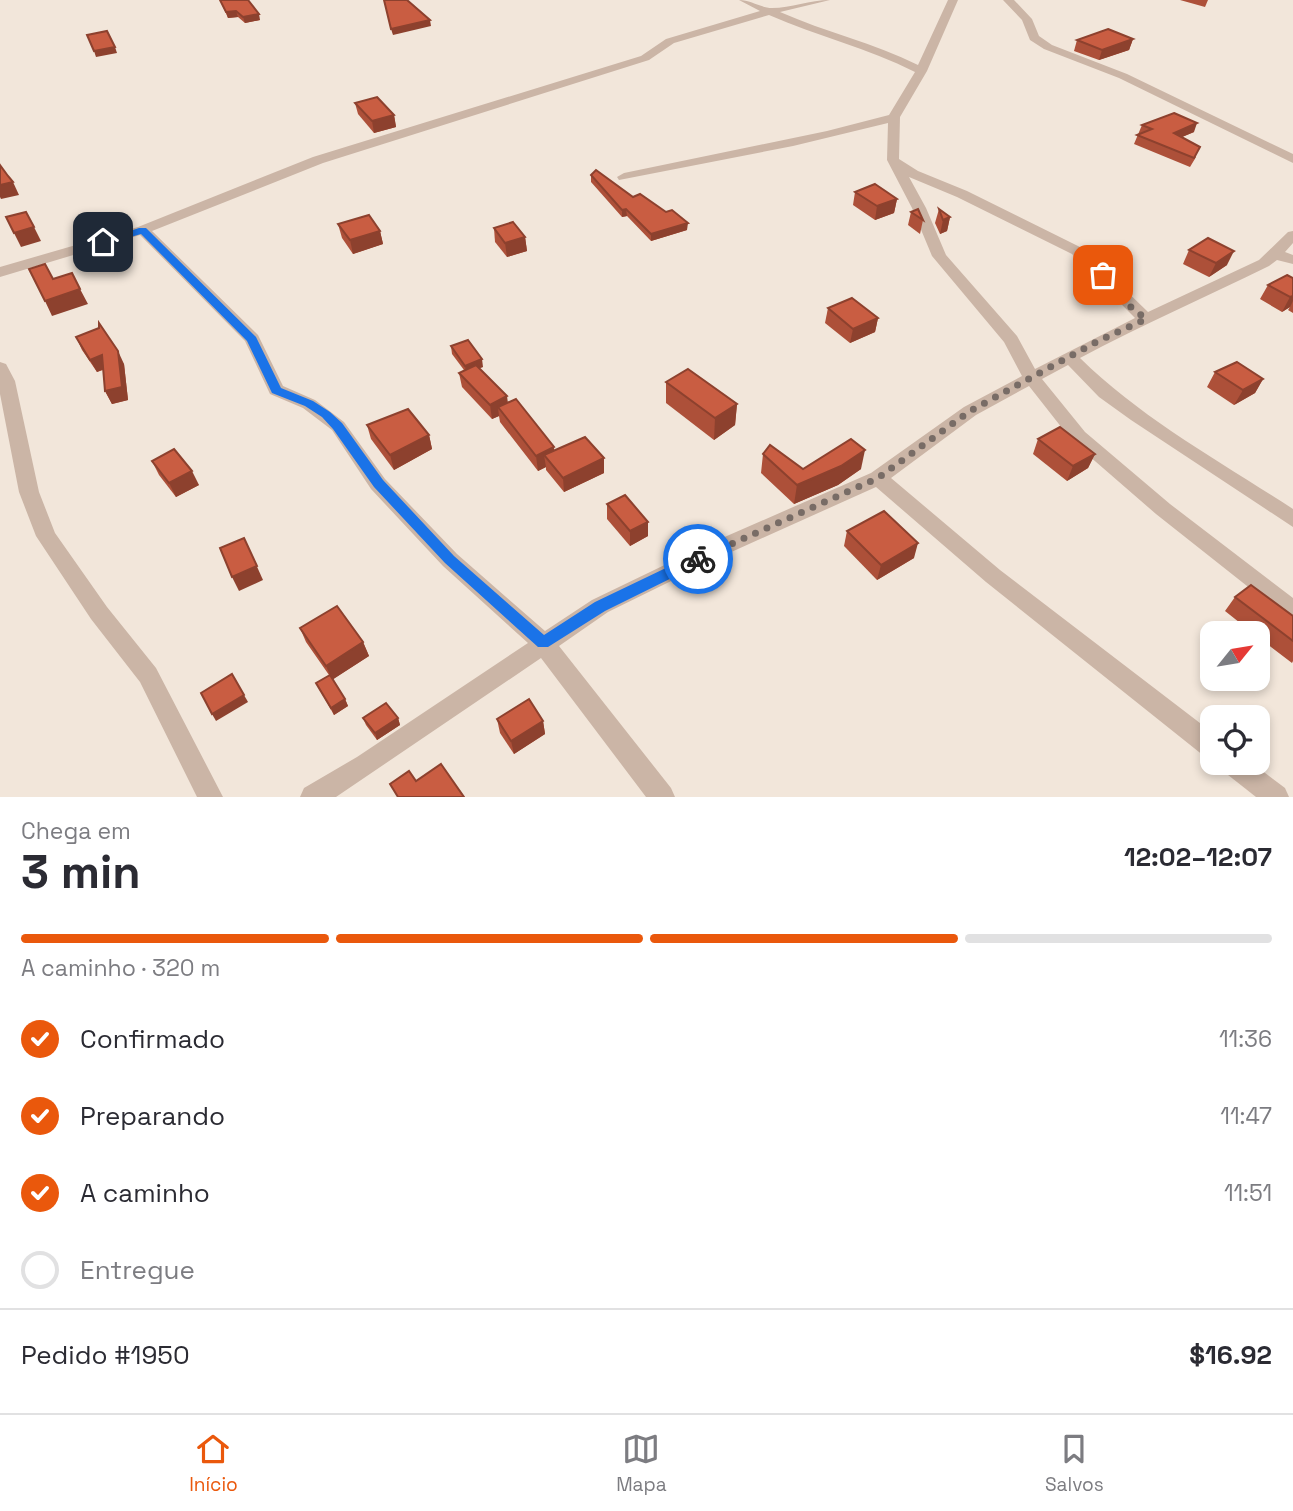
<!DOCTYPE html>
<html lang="pt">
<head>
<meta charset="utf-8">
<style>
  body { margin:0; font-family:"Space Grotesk",sans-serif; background:#f7f7f7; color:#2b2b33; height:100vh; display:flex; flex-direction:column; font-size:26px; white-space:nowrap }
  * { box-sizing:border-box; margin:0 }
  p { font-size:23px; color:#7c7c81 }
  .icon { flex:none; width:38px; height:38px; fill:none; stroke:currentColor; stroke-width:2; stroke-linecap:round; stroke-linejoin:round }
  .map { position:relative; height:797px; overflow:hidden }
  .panel { display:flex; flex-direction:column; background:#fff; flex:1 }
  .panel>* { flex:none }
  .needle { width:46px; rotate:60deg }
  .controls { position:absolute; left:1200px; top:621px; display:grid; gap:14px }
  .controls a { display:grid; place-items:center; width:70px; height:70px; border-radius:14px; background:#fff; box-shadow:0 4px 10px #0003; font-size:35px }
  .pin { position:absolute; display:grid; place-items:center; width:60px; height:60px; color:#fff; margin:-30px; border-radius:14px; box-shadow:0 4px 10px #0006 }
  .courier { position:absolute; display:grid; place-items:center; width:70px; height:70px; margin:-35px; border:5px solid #1a73e8; border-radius:50%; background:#fff; color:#222; box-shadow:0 2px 9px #0007 }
  .summary em { font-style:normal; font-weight:700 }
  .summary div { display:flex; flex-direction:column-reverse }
  .summary { display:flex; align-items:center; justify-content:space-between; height:119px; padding:0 21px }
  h1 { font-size:46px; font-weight:700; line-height:52px }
  .bar { display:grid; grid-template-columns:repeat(4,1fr); gap:10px 7px; align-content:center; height:84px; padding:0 21px }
  .bar i { height:9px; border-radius:5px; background:#e1e1e2 }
  .bar .selected { background:#ea580c }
  .bar p { grid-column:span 4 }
  .line { display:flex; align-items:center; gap:18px; padding:0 21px; border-top:2px solid #e1e1e2 }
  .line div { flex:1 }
  ol { padding:0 21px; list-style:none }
  li { display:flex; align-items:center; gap:21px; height:77px }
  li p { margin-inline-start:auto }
  li .icon { padding:7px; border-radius:50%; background:#ea580c; color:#fff; stroke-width:4 }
  li:last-child { color:#7c7c81 }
  li i { width:38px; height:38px; border:4px solid #e1e1e2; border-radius:50% }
  .tab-bar { display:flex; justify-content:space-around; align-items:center; height:98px; border-top:2px solid #e1e1e2; background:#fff; font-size:19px; color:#7c7c81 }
  .tab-bar a { display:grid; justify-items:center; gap:4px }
  .tab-bar .selected { color:#ea580c }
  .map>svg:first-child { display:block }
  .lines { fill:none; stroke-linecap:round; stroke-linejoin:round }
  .street { fill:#cbb5a6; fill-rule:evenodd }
  .wall { fill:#ad5039 }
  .shaded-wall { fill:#8d412e }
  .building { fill:#c95d42; stroke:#8d412e; stroke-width:2 }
  .route { fill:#1a73e8 }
  .done { stroke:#786c66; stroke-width:7; stroke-dasharray:0 12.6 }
</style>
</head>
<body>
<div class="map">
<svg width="1293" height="797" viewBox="0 0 1293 797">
  <rect width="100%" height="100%" fill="#f2e6da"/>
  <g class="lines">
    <g class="street">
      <path d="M739,0C751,0 761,8 772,8C791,8 810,0 830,0L780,12C825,32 874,43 918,65L948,0H958L927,71L900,117L899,159L918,171L967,191L1082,248L1148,312L1259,260L1288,232L1293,231V243L1285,252L1293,255V264L1277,260L1269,266C1206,297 1142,325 1080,358C1142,419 1221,462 1293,509V527L1131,420L1099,397L1068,365L1042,379L1085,432L1170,504L1293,598V619L1285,616L1156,514L1073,442L1029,386L976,415L891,478L1000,570L1213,733V759L1204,756L986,582L876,487L718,558L608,612L559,646L671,788L675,797H646L541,658L336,797H300L304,788L357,757L528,643L443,566L371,489L332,430L303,408L270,394L245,341L140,235L0,277V267L138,227L313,157L641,56L666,39L760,11ZM769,15C817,36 868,48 915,72L889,115L827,131L624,173L617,177L619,180L793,146L888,123L887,160L912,208L932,256L1004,342L1022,376L964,407L871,473L704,546L592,600L545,631L457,554L385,479L344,422L315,400L283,386L258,335L152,231L323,163L649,60L674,43ZM909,177L957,197L1072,254L1135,318L1035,369L1017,336L946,255L926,208Z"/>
      <path d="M1003,0H1014L1032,19L1039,36L1052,45L1127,74L1293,154V163L1119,78L1044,49L1030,40L1022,20Z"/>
      <path d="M0,362L6,364L15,381L39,492L55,533L107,607L156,668L223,797H197L140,682L91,619L36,536L19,492L0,394Z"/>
      <path d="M1220,763H1252L1285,788L1289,797H1256L1223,771Z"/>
    </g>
  </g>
  <g class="wall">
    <path d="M220,0H248L260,20L245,23L238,17L228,18Z"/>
    <path d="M1180,0H1208L1205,7Z"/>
    <path d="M1133,39L1129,50L1099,60L1074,51L1077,40Z"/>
    <path d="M355,103L394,115L396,127L374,133L358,114Z"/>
    <path d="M1142,125L1194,132L1182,137L1196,157L1190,167L1134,144Z"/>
    <path d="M591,175L633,197L687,230L651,241L627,216L622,217L591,182Z"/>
    <path d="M855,192L897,199L894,213L875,220L853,205Z"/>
    <path d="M939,209L950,217L947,231L940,234L935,223Z"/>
    <path d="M911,212L923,220L920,234L908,225Z"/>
    <path d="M338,224L380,231L383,244L353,254L342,238Z"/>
    <path d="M494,228L525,237L527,251L507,257L495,242Z"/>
    <path d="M1189,250L1227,265L1209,277L1183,264Z"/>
    <path d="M1293,278V313L1288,310L1290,307L1282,312L1260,299L1268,285Z"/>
    <path d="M828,308L878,318L875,332L850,343L825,323Z"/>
    <path d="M76,337L124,364L128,400L112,404L105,391L103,370L97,372L82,350Z"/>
    <path d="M451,346L483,367L479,368L508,403L554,447V451L604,473L564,492L546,470V467L538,471L500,422L499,416L492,419L462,387L459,373L464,370L452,354Z"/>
    <path d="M1215,372L1263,379L1255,393L1234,405L1207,387Z"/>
    <path d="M666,382L737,404L735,425L714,440L666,403Z"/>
    <path d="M367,425L429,435L432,449L394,470L371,439Z"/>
    <path d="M1038,439L1095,454L1088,468L1067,481L1033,454Z"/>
    <path d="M763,454L803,469H861L838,485L794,504L761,473Z"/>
    <path d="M152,461L199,485L176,497L159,475Z"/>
    <path d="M607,504L648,522V536L630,546L607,519Z"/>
    <path d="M847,531L914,558L877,580L844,546Z"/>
    <path d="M1235,597L1293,616V661L1292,663L1258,637V634H1254L1225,611Z"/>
    <path d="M300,628L363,642L369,656L333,679L345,699L348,706L334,715L316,683L329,675L306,642Z"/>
    <path d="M363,718H398L400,725L377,740L366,725Z"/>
    <path d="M497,719L543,721L545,734L514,754L500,733Z"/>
  </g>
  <g class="shaded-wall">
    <path d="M236,11L238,17L228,18L226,12Z"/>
    <path d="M259,14L260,20L245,23L243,17Z"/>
    <path d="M430,20L431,26L393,35L391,29Z"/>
    <path d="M1133,39L1129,50L1099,60L1102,50Z"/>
    <path d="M115,47L117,53L96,57L94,51Z"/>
    <path d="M394,115L396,127L374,133L372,121Z"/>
    <path d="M1197,123L1194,132L1170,142L1174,133Z"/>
    <path d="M13,182L19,195L1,199L0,197V185Z"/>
    <path d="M897,199L894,213L875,220L877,206Z"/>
    <path d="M626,209L627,216L622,217V210Z"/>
    <path d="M950,217L947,231L940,234L943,220Z"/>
    <path d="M688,223L687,230L651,241V234Z"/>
    <path d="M33,225L41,241L21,247L14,233Z"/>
    <path d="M380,231L383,244L353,254L350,240Z"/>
    <path d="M525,237L527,251L507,257L505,243Z"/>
    <path d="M1234,251L1227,265L1209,277L1216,263Z"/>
    <path d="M80,289L88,304L52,316L45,301Z"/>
    <path d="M1293,296V301L1290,307L1282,312L1290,297Z"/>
    <path d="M878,318L875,332L850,343L853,329Z"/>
    <path d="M118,351L124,364L128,400L112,404L105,391Z"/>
    <path d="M102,355L108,367L97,372L90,360Z"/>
    <path d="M482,359L483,367L466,373L465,366Z"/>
    <path d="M1263,379L1255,393L1234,405L1243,390Z"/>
    <path d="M507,396L509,411L498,407L499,416L492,419L490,405Z"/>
    <path d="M737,404L735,425L714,440L715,418Z"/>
    <path d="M429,435L432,449L394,470L390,455Z"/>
    <path d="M554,447L555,461L544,455L546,467L538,471L536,456Z"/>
    <path d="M865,450L861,469L838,485L794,504L797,485Z"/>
    <path d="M1095,454L1088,468L1067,481L1073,466Z"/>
    <path d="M604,458V473L564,492L563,478Z"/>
    <path d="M192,471L199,485L176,497L169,483Z"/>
    <path d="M648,522V536L630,546V531Z"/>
    <path d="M244,538L263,580L239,591L232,577Z"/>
    <path d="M918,543L914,558L877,580L881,565Z"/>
    <path d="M363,642L369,656L332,680L326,666Z"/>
    <path d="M244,695L248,702L216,721L212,714Z"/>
    <path d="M345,699L348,706L334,715L331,708Z"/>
    <path d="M398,718L400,725L377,740L375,733Z"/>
    <path d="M543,721L545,734L514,754L511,741Z"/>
  </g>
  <g class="building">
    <path d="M220,0H248L259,14L243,17L236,11L226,12Z"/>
    <path d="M384,0H407L430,20L391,29Z"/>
    <path d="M1108,29L1133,39L1102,50L1077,40Z"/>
    <path d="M107,31L115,47L94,51L87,35Z"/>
    <path d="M377,97L394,115L372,121L355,103Z"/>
    <path d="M1174,113L1197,123L1174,133L1200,147L1194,158L1137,135L1152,129L1142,125Z"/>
    <path d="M0,165L8,176L13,182L0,185Z"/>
    <path d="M596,170L633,197L640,194L666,212L672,210L688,223L651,234L626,209L622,210L591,175Z"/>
    <path d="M875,184L897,199L877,206L855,192Z"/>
    <path d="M918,209L923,220L911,212Z"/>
    <path d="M939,209L950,217L943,220Z"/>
    <path d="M26,212L34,227L14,233L6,217Z"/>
    <path d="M369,215L380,231L350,240L338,224Z"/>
    <path d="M513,222L525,237L505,243L494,228Z"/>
    <path d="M1208,238L1234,251L1216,263L1189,250Z"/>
    <path d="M45,264L53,279L72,273L80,289L45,301L29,269Z"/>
    <path d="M1287,275L1293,278V296L1290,297L1268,285Z"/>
    <path d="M852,298L878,318L853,329L828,308Z"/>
    <path d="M99,323L118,351L122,387L105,391L102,355L90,360L76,337L99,328Z"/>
    <path d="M468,340L482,359L465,366L451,346Z"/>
    <path d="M1237,362L1263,379L1243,390L1215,372Z"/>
    <path d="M476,365L507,396L490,405L459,373Z"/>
    <path d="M688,369L737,404L715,418L666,382Z"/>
    <path d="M516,399L554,447L536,456L498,407Z"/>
    <path d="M408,409L429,435L390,455L367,425Z"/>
    <path d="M1060,427L1095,454L1073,466L1038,439Z"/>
    <path d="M585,437L604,458L563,478L544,455Z"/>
    <path d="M851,439L865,450L841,466L797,485L763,454L770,445L803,469Z"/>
    <path d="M174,449L192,471L169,483L152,461Z"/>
    <path d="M625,495L648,522L630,531L607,504Z"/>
    <path d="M884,511L918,543L881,565L847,531Z"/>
    <path d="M244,538L257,566L232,577L220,548Z"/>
    <path d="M1251,585L1293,616V641L1235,597Z"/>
    <path d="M337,606L363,642L326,666L300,628Z"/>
    <path d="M232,674L244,695L212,714L201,693Z"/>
    <path d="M330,675L345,699L331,708L316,683Z"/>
    <path d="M529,699L543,721L511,741L497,719Z"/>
    <path d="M386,703L398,718L375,733L363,718Z"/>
    <path d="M441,764L464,797H398L390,784L409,771L416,781Z"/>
  </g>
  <path class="route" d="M139,228H146L256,337L281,388L313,401L330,412L342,423L383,480L454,556L544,635L595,602L693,555H702V563L605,611L548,647H538L445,563L374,487L333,429L322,417L305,406L272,393L247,341L141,234L103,245L98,242Z"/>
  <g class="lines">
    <path class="done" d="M698,559L878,478L970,411L1098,341L1146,319L1122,300L1103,275"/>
  </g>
</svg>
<div class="controls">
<a><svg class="needle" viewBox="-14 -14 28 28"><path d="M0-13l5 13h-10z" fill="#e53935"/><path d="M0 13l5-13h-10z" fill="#7c7c81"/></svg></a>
<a><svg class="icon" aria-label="locate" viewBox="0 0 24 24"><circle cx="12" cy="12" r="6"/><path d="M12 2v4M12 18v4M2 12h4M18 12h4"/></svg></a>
</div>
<div class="pin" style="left:1103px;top:275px;background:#ea580c"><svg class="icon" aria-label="bag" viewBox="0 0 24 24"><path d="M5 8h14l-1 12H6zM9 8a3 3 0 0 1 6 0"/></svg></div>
<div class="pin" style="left:103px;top:242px;background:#1f2937"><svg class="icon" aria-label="home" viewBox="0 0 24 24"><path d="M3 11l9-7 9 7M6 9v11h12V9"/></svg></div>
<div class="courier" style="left:698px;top:559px"><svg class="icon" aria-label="bike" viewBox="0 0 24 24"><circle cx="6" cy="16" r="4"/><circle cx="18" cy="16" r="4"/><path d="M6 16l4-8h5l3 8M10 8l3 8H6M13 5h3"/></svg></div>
</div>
<section class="panel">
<div class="summary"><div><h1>3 min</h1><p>Chega em</p></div><em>12:02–12:07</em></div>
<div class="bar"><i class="selected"></i><i class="selected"></i><i class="selected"></i><i></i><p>A caminho · 320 m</p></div>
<ol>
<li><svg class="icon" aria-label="check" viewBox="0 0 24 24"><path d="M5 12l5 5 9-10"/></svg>Confirmado<p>11:36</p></li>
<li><svg class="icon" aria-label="check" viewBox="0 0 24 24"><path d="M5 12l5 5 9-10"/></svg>Preparando<p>11:47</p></li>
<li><svg class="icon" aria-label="check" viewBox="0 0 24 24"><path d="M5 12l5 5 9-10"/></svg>A caminho<p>11:51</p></li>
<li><i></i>Entregue</li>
</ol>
<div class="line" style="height:91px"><div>Pedido #1950</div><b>$16.92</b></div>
</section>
<nav class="tab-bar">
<a class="selected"><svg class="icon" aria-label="home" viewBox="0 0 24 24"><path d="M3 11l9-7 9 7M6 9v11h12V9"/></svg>Início</a>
<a><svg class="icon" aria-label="map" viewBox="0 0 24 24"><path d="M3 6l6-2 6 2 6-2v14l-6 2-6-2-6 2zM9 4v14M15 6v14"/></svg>Mapa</a>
<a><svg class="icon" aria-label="saved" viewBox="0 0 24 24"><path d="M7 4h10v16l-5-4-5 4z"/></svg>Salvos</a>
</nav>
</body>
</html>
